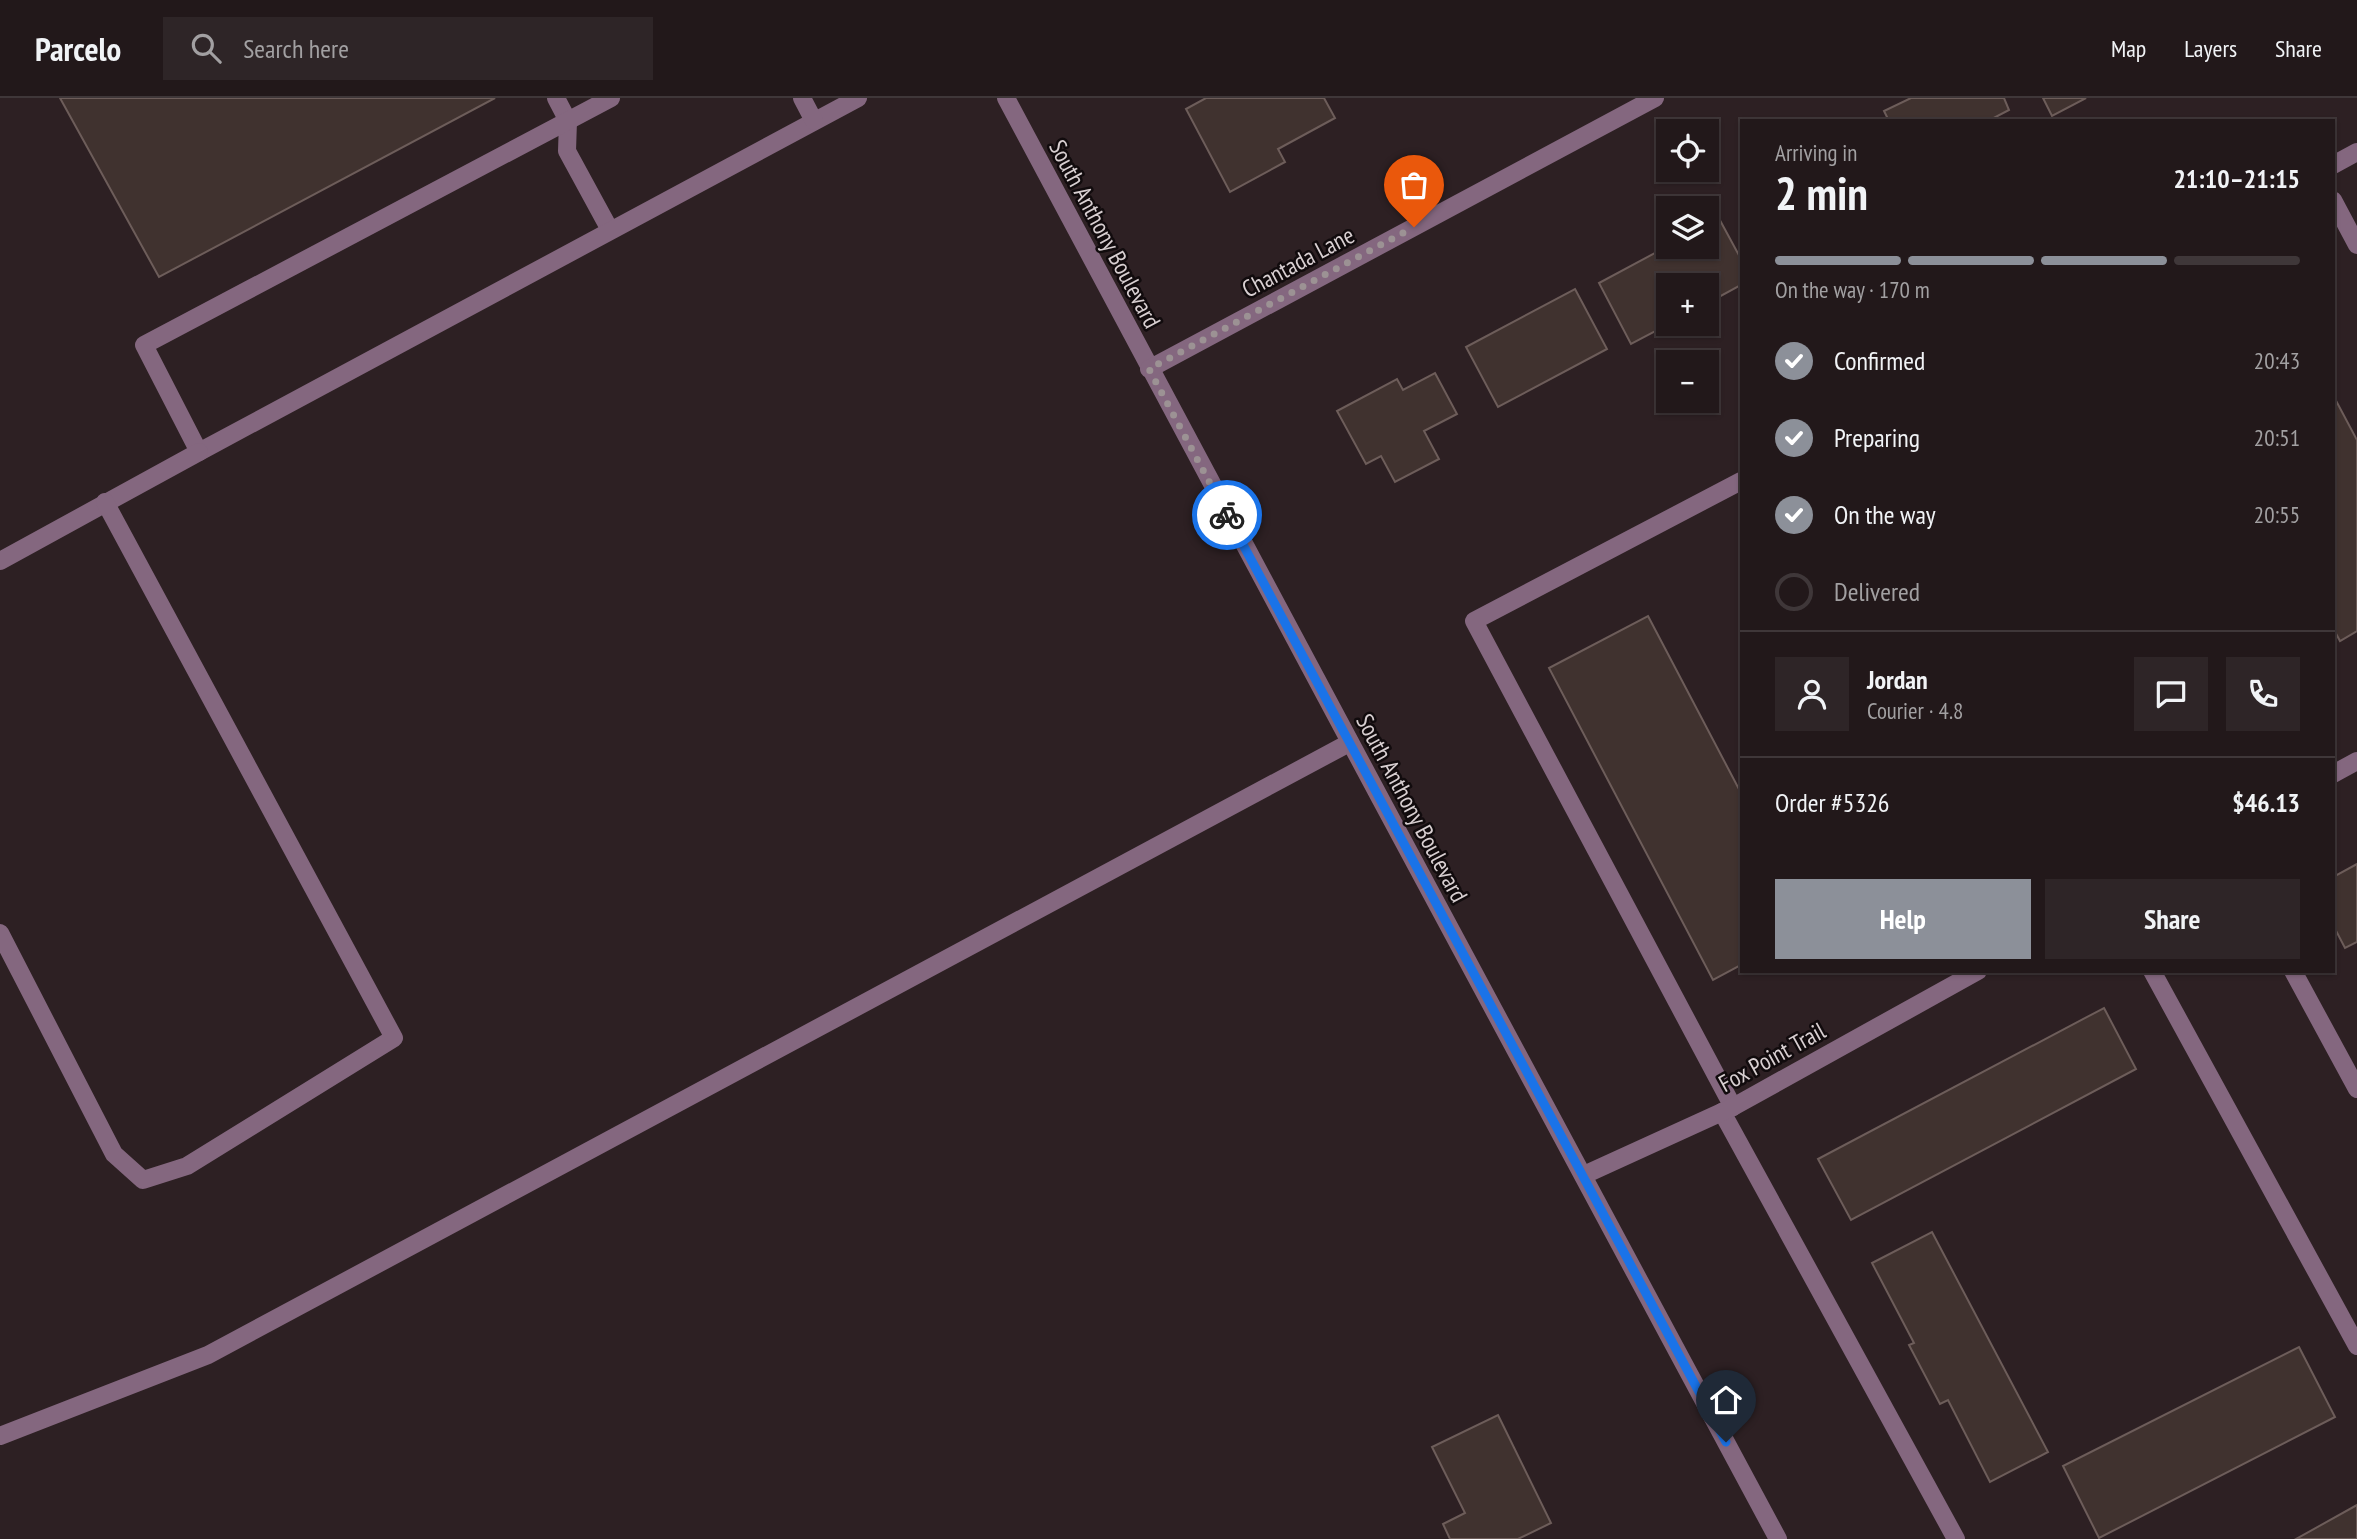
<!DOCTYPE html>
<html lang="en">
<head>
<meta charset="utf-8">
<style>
  body { margin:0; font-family:"PT Sans Narrow",sans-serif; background:#2e2527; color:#f1f3f6; height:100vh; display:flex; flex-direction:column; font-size:26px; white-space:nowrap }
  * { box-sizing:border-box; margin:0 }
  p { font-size:23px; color:#a2a0a2 }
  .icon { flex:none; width:38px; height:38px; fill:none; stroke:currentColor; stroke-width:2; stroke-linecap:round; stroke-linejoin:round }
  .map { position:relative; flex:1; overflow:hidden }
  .panel { position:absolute; left:1740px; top:21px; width:595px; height:854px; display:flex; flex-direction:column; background:#22181a; border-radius:0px; box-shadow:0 2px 5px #0004,0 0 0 2px #3f3739 }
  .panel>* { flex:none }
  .controls { position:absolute; left:1656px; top:21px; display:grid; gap:14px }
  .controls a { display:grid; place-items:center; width:63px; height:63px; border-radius:0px; background:#22181a; box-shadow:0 2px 5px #0004,0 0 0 2px #3f3739; font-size:35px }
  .pin { position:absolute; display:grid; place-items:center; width:60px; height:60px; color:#fff; margin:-72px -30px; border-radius:50% 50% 50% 0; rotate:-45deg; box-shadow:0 0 7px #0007 }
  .pin .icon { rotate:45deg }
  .courier { position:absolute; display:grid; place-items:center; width:70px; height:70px; margin:-35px; border:5px solid #1a73e8; border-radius:50%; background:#fff; color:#222; box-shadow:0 2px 9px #0007 }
  .overview em { font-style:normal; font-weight:600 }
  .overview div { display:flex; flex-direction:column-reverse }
  .overview { display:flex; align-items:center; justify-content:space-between; height:119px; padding:0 35px }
  h1 { font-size:46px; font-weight:600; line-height:52px }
  .bar { display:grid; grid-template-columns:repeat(4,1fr); gap:10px 7px; align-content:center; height:84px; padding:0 35px }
  .bar i { height:9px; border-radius:5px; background:#3f3739 }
  .bar .on { background:#8c9099 }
  .bar p { grid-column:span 4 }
  .line { display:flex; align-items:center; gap:18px; padding:0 35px; border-top:2px solid #3f3739 }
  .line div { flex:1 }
  .round { display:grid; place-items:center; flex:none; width:74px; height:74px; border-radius:0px; background:#2e2527 }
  ol { padding:0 35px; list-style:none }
  li { display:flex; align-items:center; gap:21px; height:77px }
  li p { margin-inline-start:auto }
  li .icon { padding:7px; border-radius:50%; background:#8c9099; color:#fff; stroke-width:4 }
  li:last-child { color:#a2a0a2 }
  li i { width:38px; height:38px; border:4px solid #3f3739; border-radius:50% }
  .action { display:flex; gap:14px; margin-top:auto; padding:14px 35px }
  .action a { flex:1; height:80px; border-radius:0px; background:#8c9099; color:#fff; font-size:28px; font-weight:600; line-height:80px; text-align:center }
  .action a+a { background:#2e2527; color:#f1f3f6 }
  header { display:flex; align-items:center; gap:42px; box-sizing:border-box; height:98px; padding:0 35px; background:#22181a; border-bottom:2px solid #3f3739 }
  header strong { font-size:33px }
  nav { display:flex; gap:38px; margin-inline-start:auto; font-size:24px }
  .search { width:490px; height:63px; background:#2e2527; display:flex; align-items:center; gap:18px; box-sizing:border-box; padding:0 24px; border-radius:0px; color:#a2a0a2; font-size:26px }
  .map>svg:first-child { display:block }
  .building { fill:#40322f; stroke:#6d5d5a; stroke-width:2 }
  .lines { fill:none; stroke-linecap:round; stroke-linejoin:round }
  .minor { stroke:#84677f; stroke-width:18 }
  .done { stroke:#9c9294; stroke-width:7; stroke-dasharray:0 12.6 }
  .route { stroke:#1a73e8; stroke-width:9 }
  .labels { text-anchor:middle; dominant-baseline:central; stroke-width:5; stroke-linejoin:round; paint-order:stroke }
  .street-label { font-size:24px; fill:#d8cfd1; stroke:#110b0d }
</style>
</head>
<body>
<header>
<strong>Parcelo</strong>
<div class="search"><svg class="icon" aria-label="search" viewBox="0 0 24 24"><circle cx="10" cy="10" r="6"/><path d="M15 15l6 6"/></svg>Search here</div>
<nav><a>Map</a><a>Layers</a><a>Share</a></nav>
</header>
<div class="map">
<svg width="2357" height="1441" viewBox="0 0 2357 1441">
  <rect width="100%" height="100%" fill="#2d2023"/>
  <g class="building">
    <path d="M60,0H495L159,179Z"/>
    <path d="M1206,0H1324L1335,20L1278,51L1285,64L1230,94L1186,11Z"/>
    <path d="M1911,0H2004L2009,12L1988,23H1889L1884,13Z"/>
    <path d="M2043,0H2086L2052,18Z"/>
    <path d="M1709,102L1741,161V187L1706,206V187H1668L1669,226L1631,246L1599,185L1668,148L1706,149V110H1694Z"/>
    <path d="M1575,191L1607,251L1498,309L1466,249Z"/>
    <path d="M1435,275L1457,316L1424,333L1439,361L1395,384L1381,358L1366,366L1337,313L1397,281L1403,292Z"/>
    <path d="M2333,297L2357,342V533L2340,543L2333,530Z"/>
    <path d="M1648,518L1741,695V867L1713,882L1549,570Z"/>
    <path d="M2357,766V844L2345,850L2333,827V779Z"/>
    <path d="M2104,910L2136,971L1851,1122L1818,1061Z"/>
    <path d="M1932,1134L2048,1354L1990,1384L1948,1302L1940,1306L1909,1247L1914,1245L1872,1165Z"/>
    <path d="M2299,1249L2335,1319L2099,1440L2063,1368Z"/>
    <path d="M1498,1317L1551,1425L1518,1441H1450L1443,1426L1465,1415L1432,1349Z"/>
    <path d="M2357,1407V1441H2296Z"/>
  </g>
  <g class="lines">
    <g class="minor">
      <path d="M556,0L568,23L567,53L610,132"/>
      <path d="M611,0L144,247L199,354L858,0"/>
      <path d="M802,0L814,23"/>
      <path d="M1006,0C1261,482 1521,960 1778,1441"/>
      <path d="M2333,67L2357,54"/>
      <path d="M2333,102L2357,147"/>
      <path d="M1149,271L1655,0"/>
      <path d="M0,463L199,354"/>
      <path d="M2333,676L2357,663"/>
      <path d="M0,835L114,1056L143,1082L187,1068L394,940L105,404"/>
      <path d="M2152,873L2357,1248"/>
      <path d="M2293,873L2357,991"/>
      <path d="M1733,1009L1474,523L1741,383"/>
      <path d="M1722,1014L1956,1441"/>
      <path d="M1584,1077L1733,1009L1978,873"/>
      <path d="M0,1338L208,1257L1349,645"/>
    </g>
  </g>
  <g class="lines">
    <path class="done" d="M1227,417L1149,271L1414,129"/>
    <path class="route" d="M1227,417L1726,1344"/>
  </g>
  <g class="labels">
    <g class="street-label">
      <text transform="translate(1105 136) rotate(62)">South Anthony Boulevard</text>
      <text transform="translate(1298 164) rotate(-28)">Chantada Lane</text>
      <text transform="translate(1412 710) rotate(62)">South Anthony Boulevard</text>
      <text transform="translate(1772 959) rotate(-29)">Fox Point Trail</text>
    </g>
  </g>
</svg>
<div class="controls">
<a><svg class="icon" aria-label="locate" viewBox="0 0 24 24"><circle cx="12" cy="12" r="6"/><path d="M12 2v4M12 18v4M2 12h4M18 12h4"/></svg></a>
<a><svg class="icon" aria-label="layers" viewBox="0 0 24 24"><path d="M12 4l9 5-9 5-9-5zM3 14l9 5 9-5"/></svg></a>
<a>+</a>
<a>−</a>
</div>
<div class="pin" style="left:1414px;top:129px;background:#ea580c"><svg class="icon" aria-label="bag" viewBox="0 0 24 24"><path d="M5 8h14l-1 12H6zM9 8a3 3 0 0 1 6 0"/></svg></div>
<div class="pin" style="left:1726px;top:1344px;background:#1f2937"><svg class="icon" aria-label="home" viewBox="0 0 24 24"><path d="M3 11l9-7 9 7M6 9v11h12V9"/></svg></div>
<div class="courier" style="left:1227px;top:417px"><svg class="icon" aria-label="bike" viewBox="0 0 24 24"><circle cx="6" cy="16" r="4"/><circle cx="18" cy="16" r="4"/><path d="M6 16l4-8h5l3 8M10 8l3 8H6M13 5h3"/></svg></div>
<section class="panel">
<div class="overview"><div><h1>2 min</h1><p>Arriving in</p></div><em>21:10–21:15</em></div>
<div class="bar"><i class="on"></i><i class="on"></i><i class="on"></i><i></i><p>On the way · 170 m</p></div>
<ol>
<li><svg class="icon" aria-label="check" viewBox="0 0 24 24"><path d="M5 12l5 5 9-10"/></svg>Confirmed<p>20:43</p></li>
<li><svg class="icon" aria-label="check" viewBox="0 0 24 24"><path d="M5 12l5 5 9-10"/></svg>Preparing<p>20:51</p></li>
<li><svg class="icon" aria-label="check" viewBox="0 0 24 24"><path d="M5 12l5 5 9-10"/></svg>On the way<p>20:55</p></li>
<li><i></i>Delivered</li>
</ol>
<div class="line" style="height:126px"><a class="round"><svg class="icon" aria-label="person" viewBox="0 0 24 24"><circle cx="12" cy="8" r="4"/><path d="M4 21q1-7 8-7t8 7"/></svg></a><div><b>Jordan</b><p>Courier · 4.8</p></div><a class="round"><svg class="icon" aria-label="chat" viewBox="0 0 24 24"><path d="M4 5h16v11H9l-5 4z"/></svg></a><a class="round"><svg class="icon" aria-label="phone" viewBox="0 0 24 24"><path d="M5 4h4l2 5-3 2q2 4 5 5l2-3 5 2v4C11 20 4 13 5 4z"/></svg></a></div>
<div class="line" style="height:91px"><div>Order #5326</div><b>$46.13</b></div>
<div class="action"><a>Help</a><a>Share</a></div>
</section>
</div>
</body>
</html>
